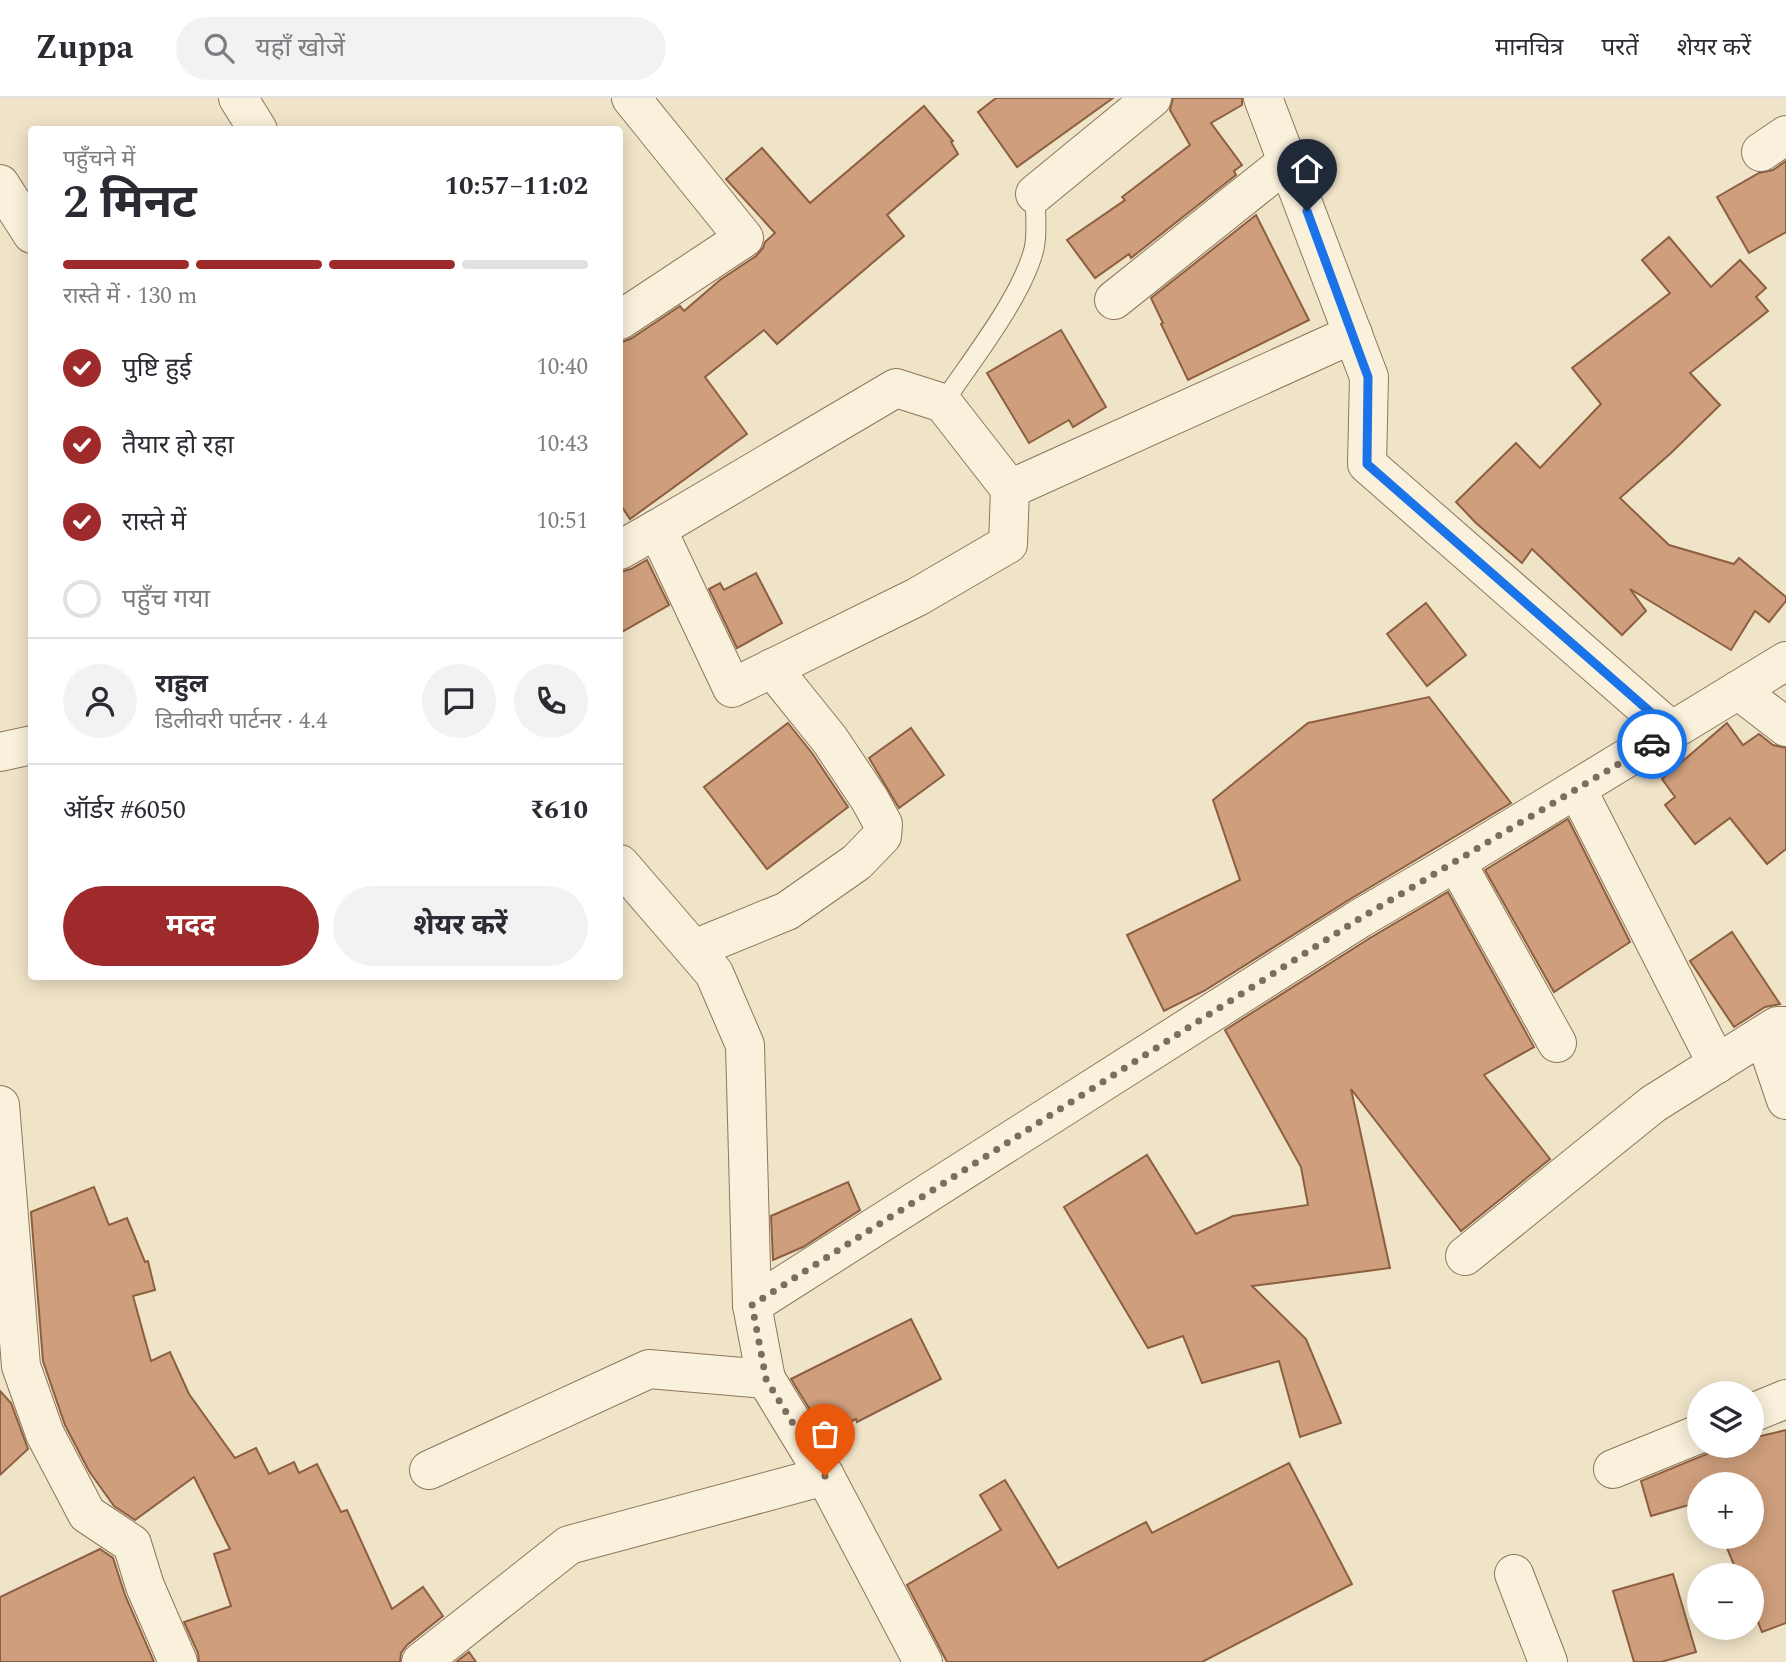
<!DOCTYPE html>
<html lang="hi">
<head>
<meta charset="utf-8">
<style>
  body { margin:0; font-family:Spectral,"Noto Sans Devanagari",serif; background:#f2f2f3; color:#2b2b33; height:100vh; display:flex; flex-direction:column; font-size:26px; white-space:nowrap }
  * { box-sizing:border-box; margin:0 }
  p { font-size:23px; color:#7c7c81 }
  .icon { flex:none; width:38px; height:38px; fill:none; stroke:currentColor; stroke-width:2; stroke-linecap:round; stroke-linejoin:round }
  .map { position:relative; flex:1; overflow:hidden }
  .drawer { position:absolute; left:28px; top:28px; width:595px; height:854px; display:flex; flex-direction:column; background:#fff; border-radius:7px; box-shadow:0 4px 18px #0003 }
  .drawer>* { flex:none }
  .controls { position:absolute; left:1687px; top:1283px; display:grid; gap:14px }
  .controls a { display:grid; place-items:center; width:77px; height:77px; border-radius:50%; background:#fff; box-shadow:0 4px 18px #0003; font-size:35px }
  .pin { position:absolute; display:grid; place-items:center; width:60px; height:60px; color:#fff; margin:-72px -30px; border-radius:50% 50% 50% 0; rotate:-45deg; box-shadow:0 0 7px #0007 }
  .pin .icon { rotate:45deg }
  .courier { position:absolute; display:grid; place-items:center; width:70px; height:70px; margin:-35px; border:5px solid #1a73e8; border-radius:50%; background:#fff; color:#222; box-shadow:0 2px 9px #0007 }
  .overview em { font-style:normal; font-weight:700 }
  .overview div { display:flex; flex-direction:column-reverse }
  .overview { display:flex; align-items:center; justify-content:space-between; height:119px; padding:0 35px }
  h1 { font-size:46px; font-weight:700; line-height:52px }
  .bar { display:grid; grid-template-columns:repeat(4,1fr); gap:10px 7px; align-content:center; height:84px; padding:0 35px }
  .bar i { height:9px; border-radius:5px; background:#e1e1e2 }
  .bar .active { background:#9e2a2b }
  .bar p { grid-column:span 4 }
  .line { display:flex; align-items:center; gap:18px; padding:0 35px; border-top:2px solid #e1e1e2 }
  .line div { flex:1 }
  .round { display:grid; place-items:center; flex:none; width:74px; height:74px; border-radius:37px; background:#f2f2f3 }
  ol { padding:0 35px; list-style:none }
  li { display:flex; align-items:center; gap:21px; height:77px }
  li p { margin-inline-start:auto }
  li .icon { padding:7px; border-radius:50%; background:#9e2a2b; color:#fff; stroke-width:4 }
  li:last-child { color:#7c7c81 }
  li i { width:38px; height:38px; border:4px solid #e1e1e2; border-radius:50% }
  .action { display:flex; gap:14px; margin-top:auto; padding:14px 35px }
  .action a { flex:1; height:80px; border-radius:42px; background:#9e2a2b; color:#fff; font-size:28px; font-weight:700; line-height:80px; text-align:center }
  .action a+a { background:#f2f2f3; color:#2b2b33 }
  header { display:flex; align-items:center; gap:42px; box-sizing:border-box; height:98px; padding:0 35px; background:#fff; border-bottom:2px solid #e1e1e2 }
  header strong { font-size:33px }
  nav { display:flex; gap:38px; margin-inline-start:auto; font-size:24px }
  .search { width:490px; height:63px; background:#f2f2f3; display:flex; align-items:center; gap:18px; box-sizing:border-box; padding:0 24px; border-radius:38px; color:#7c7c81; font-size:26px }
  .map>svg:first-child { display:block }
  .building { fill:#cf9f7d; stroke:#8d5f41; stroke-width:2 }
  .lines { fill:none; stroke-linecap:round; stroke-linejoin:round }
  .service-casing { stroke:#8d765c; stroke-width:21 }
  .minor-casing { stroke:#8d765c; stroke-width:40 }
  .tertiary-casing { stroke:#8d765c; stroke-width:40 }
  .service { stroke:#faf1dc; stroke-width:19 }
  .minor { stroke:#faf1dc; stroke-width:38 }
  .tertiary { stroke:#faf1dc; stroke-width:38 }
  .done { stroke:#7c6e5b; stroke-width:7; stroke-dasharray:0 12.6 }
  .route { stroke:#1a73e8; stroke-width:9 }
</style>
</head>
<body>
<header>
<strong>Zuppa</strong>
<div class="search"><svg class="icon" aria-label="search" viewBox="0 0 24 24"><circle cx="10" cy="10" r="6"/><path d="M15 15l6 6"/></svg>यहाँ खोजें</div>
<nav><a>मानचित्र</a><a>परतें</a><a>शेयर करें</a></nav>
</header>
<div class="map">
<svg width="1786" height="1564" viewBox="0 0 1786 1564">
  <rect width="100%" height="100%" fill="#f0e4c8"/>
  <g class="building">
    <path d="M996,0H1113L1017,69L978,14Z"/>
    <path d="M1173,0H1242V7L1211,25L1242,67L1234,73L1236,77L1131,160L1129,156L1095,180L1067,142L1125,102L1122,99L1190,47L1170,12Z"/>
    <path d="M924,8L953,43L951,44L958,56L887,117L904,138L777,246L764,232L705,279L747,336L630,421L620,406V245L632,240L680,208L684,213L720,182L756,158L763,150L765,144L775,135L726,81L762,50L810,105Z"/>
    <path d="M1786,63V134L1749,155L1717,99L1759,75L1773,72Z"/>
    <path d="M1256,117L1309,222L1188,282L1161,226L1163,225L1151,200Z"/>
    <path d="M1669,139L1711,189L1740,162L1766,190L1756,199L1768,213L1690,275L1720,307L1671,355L1620,400L1669,447L1734,466L1739,460L1786,499V503L1769,524L1755,513L1731,552L1630,491L1646,513L1622,537L1532,451L1522,465L1476,425L1456,404L1516,345L1540,370L1601,306L1572,270L1670,195L1642,162Z"/>
    <path d="M1061,232L1106,309L1073,329L1069,322L1029,345L987,275Z"/>
    <path d="M647,462L669,507L620,535V474L631,471Z"/>
    <path d="M756,475L782,525L737,550L709,491L720,485L724,492Z"/>
    <path d="M1426,505L1466,557L1427,588L1387,536Z"/>
    <path d="M1429,599L1511,705L1347,803L1204,893L1164,913L1127,837L1240,782L1213,702L1308,625Z"/>
    <path d="M788,625L812,655L848,709L767,771L704,689Z"/>
    <path d="M1727,625L1743,647L1759,636L1773,647L1786,650V751L1767,766L1730,720L1695,746L1665,707L1675,699L1662,681Z"/>
    <path d="M911,630L944,677L899,710L869,660Z"/>
    <path d="M1568,721L1630,844L1554,894L1485,772Z"/>
    <path d="M1448,794L1534,949L1484,977L1550,1061L1461,1133L1351,991L1390,1170L1252,1188L1306,1241L1341,1325L1300,1339L1279,1263L1202,1285L1183,1238L1148,1250L1064,1109L1147,1057L1196,1136L1233,1118L1308,1107L1301,1069L1225,932L1370,840Z"/>
    <path d="M1732,834L1780,906L1765,909L1734,929L1690,863Z"/>
    <path d="M848,1084L860,1112L803,1149L773,1162L771,1118Z"/>
    <path d="M94,1089L109,1127L127,1120L145,1164L148,1163L155,1192L133,1198L151,1263L170,1254L189,1296L235,1360L256,1350L269,1376L294,1364L299,1375L317,1366L341,1414L347,1412L392,1511L423,1489L443,1518L407,1547L401,1555L400,1564H199L198,1555L184,1524L231,1508L214,1456L230,1451L194,1379L135,1422L114,1408L89,1373L65,1327L43,1263L31,1114Z"/>
    <path d="M911,1221L941,1281L857,1324L856,1321L825,1336L791,1281Z"/>
    <path d="M0,1293L11,1305L28,1351L0,1377Z"/>
    <path d="M1786,1332V1525L1762,1534L1752,1509V1477H1738L1723,1440L1717,1442L1716,1438H1752V1386H1699V1404L1651,1418L1641,1383L1707,1356L1717,1348H1752V1340Z"/>
    <path d="M1289,1365L1352,1486L1202,1564H947L907,1487L1001,1432L980,1397L1005,1382L1058,1470L1146,1424L1152,1435Z"/>
    <path d="M100,1451L113,1460L125,1497L154,1564H0V1499Z"/>
    <path d="M1673,1476L1696,1554L1661,1564H1634L1613,1493Z"/>
    <path d="M469,1554L476,1564H456Z"/>
  </g>
  <g class="lines">
    <g class="service-casing">
      <path id="service" d="M943,305C971,263 1022,199 1034,151C1038,134 1035,114 1035,96"/>
    </g>
    <g class="minor-casing">
      <g id="minor">
        <path d="M1263,0L1369,279L1367,366L1672,633"/>
        <path d="M1761,54L1786,37"/>
        <path d="M0,86L32,136"/>
        <path d="M1035,96L1152,0"/>
        <path d="M1114,202L1288,63"/>
        <path d="M620,222L744,140L631,0"/>
        <path d="M1010,391L943,305L896,290L657,431L732,590L917,499L1008,446L1010,391L1353,236"/>
        <path d="M620,452L657,431"/>
        <path d="M1738,592L1786,629"/>
        <path d="M0,654L32,647"/>
        <path d="M1577,691L1717,966"/>
        <path d="M694,851L787,813L857,764L882,738L883,726L870,702L830,642L772,570"/>
        <path d="M1764,937L1786,1002"/>
        <path d="M1557,945L1456,764L1786,563"/>
        <path d="M0,1007L21,1268L45,1336L87,1416L132,1446L145,1488L178,1564"/>
        <path d="M1465,1158L1653,1006L1777,928H1786"/>
        <path d="M752,1207L1359,821L1456,764"/>
        <path d="M1752,1315L1786,1301"/>
        <path d="M1613,1371L1699,1336"/>
        <path d="M429,1372L649,1271L766,1281"/>
        <path d="M1514,1476L1548,1564"/>
        <path d="M421,1564L569,1447L825,1378"/>
      </g>
    </g>
    <g class="tertiary-casing">
      <g id="tertiary">
        <path d="M238,0L258,32"/>
        <path d="M620,766L714,875L745,947L752,1207L766,1281L825,1378L923,1564"/>
      </g>
    </g>
    <use href="#service" class="service"/>
    <use href="#minor" class="minor"/>
    <use href="#tertiary" class="tertiary"/>
  </g>
  <g class="lines">
    <path class="done" d="M825,1378L766,1281L752,1207L1359,821L1652,646"/>
    <path class="route" d="M1307,113L1368,279L1367,366L1672,633L1652,646"/>
  </g>
</svg>
<div class="controls">
<a><svg class="icon" aria-label="layers" viewBox="0 0 24 24"><path d="M12 4l9 5-9 5-9-5zM3 14l9 5 9-5"/></svg></a>
<a>+</a>
<a>−</a>
</div>
<div class="pin" style="left:825px;top:1378px;background:#ea580c"><svg class="icon" aria-label="bag" viewBox="0 0 24 24"><path d="M5 8h14l-1 12H6zM9 8a3 3 0 0 1 6 0"/></svg></div>
<div class="pin" style="left:1307px;top:113px;background:#1f2937"><svg class="icon" aria-label="home" viewBox="0 0 24 24"><path d="M3 11l9-7 9 7M6 9v11h12V9"/></svg></div>
<div class="courier" style="left:1652px;top:646px"><svg class="icon" aria-label="car" viewBox="0 0 24 24"><path d="M5 17H2v-5l4-1 3-4h7l3 4 3 1v5h-3M9 17h6M6 11h13"/><circle cx="7" cy="17" r="2"/><circle cx="17" cy="17" r="2"/></svg></div>
<section class="drawer">
<div class="overview"><div><h1>2 मिनट</h1><p>पहुँचने में</p></div><em>10:57–11:02</em></div>
<div class="bar"><i class="active"></i><i class="active"></i><i class="active"></i><i></i><p>रास्ते में · 130 m</p></div>
<ol>
<li><svg class="icon" aria-label="check" viewBox="0 0 24 24"><path d="M5 12l5 5 9-10"/></svg>पुष्टि हुई<p>10:40</p></li>
<li><svg class="icon" aria-label="check" viewBox="0 0 24 24"><path d="M5 12l5 5 9-10"/></svg>तैयार हो रहा<p>10:43</p></li>
<li><svg class="icon" aria-label="check" viewBox="0 0 24 24"><path d="M5 12l5 5 9-10"/></svg>रास्ते में<p>10:51</p></li>
<li><i></i>पहुँच गया</li>
</ol>
<div class="line" style="height:126px"><a class="round"><svg class="icon" aria-label="person" viewBox="0 0 24 24"><circle cx="12" cy="8" r="4"/><path d="M4 21q1-7 8-7t8 7"/></svg></a><div><b>राहुल</b><p>डिलीवरी पार्टनर · 4.4</p></div><a class="round"><svg class="icon" aria-label="chat" viewBox="0 0 24 24"><path d="M4 5h16v11H9l-5 4z"/></svg></a><a class="round"><svg class="icon" aria-label="phone" viewBox="0 0 24 24"><path d="M5 4h4l2 5-3 2q2 4 5 5l2-3 5 2v4C11 20 4 13 5 4z"/></svg></a></div>
<div class="line" style="height:91px"><div>ऑर्डर #6050</div><b>₹610</b></div>
<div class="action"><a>मदद</a><a>शेयर करें</a></div>
</section>
</div>
</body>
</html>
